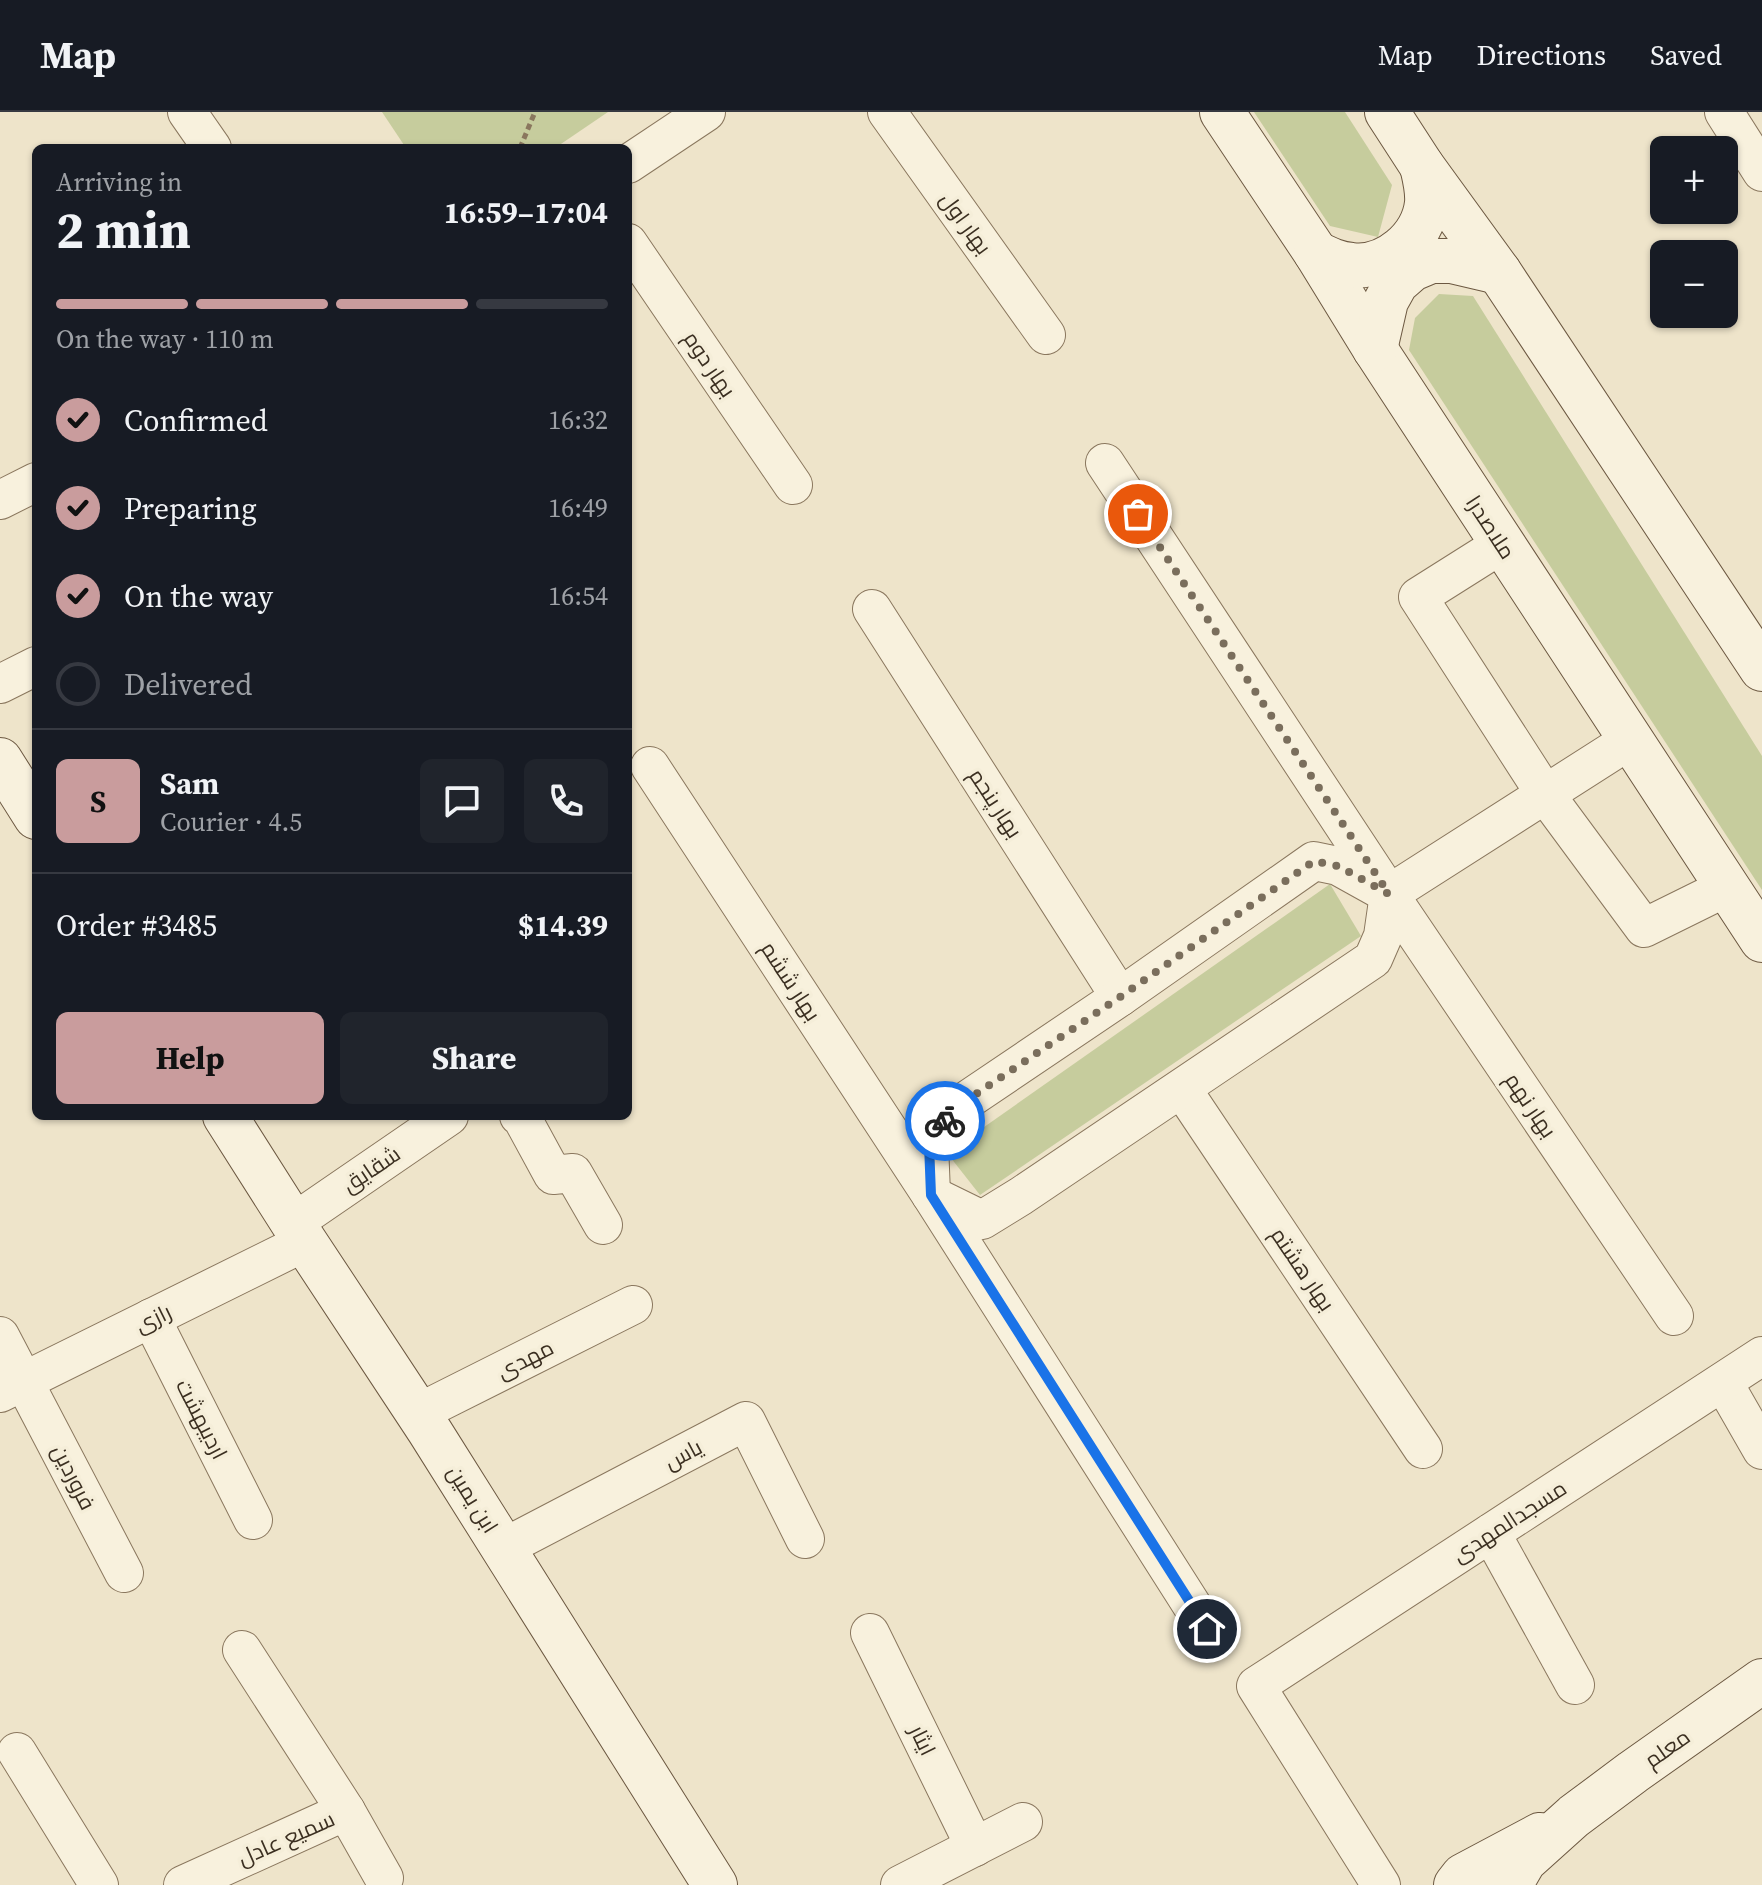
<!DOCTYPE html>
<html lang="en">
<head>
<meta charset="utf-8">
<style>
  body { margin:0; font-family:"Source Serif 4",Cairo,serif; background:#20242c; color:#f1f3f6; height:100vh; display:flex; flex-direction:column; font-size:30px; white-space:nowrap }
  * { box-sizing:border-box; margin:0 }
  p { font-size:26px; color:#9ea1a6 }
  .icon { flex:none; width:44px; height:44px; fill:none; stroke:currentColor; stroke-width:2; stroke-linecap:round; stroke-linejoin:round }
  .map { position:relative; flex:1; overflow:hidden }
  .details { position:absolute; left:32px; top:32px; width:600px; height:976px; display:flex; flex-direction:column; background:#171b24; border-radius:12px; box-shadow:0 2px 6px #0004 }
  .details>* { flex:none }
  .controls { position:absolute; left:1650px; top:24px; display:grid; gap:16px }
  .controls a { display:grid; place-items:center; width:88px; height:88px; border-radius:12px; background:#171b24; box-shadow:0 2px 6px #0004; font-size:40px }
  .pin { position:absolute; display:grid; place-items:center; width:68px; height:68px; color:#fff; margin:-34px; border:4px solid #fff; border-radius:50%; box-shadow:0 2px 8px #0007 }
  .courier { position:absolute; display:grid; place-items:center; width:80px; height:80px; margin:-40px; border:6px solid #1a73e8; border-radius:50%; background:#fff; color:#222; box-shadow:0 2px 10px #0007 }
  .head em { font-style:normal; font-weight:700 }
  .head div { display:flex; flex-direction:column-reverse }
  .head { display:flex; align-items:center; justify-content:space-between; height:136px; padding:0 24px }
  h1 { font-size:52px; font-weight:700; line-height:60px }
  .bar { display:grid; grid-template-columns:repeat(4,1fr); gap:12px 8px; align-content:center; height:96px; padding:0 24px }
  .bar i { height:10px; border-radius:6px; background:#363941 }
  .bar .current { background:#c99c9d }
  .bar p { grid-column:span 4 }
  .line { display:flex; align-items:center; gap:20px; padding:0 24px; border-top:2px solid #363941 }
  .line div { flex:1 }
  .round { display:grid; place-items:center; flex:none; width:84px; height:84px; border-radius:12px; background:#20242c }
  ol { padding:0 24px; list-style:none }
  li { display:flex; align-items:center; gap:24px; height:88px }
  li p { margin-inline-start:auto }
  li .icon { padding:8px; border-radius:50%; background:#c99c9d; color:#111; stroke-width:4 }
  li:last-child { color:#9ea1a6 }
  li i { width:44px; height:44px; border:4px solid #363941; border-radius:50% }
  .action { display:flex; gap:16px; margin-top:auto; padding:16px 24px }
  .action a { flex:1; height:92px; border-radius:12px; background:#c99c9d; color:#111; font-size:32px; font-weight:700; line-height:92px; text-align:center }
  .action a+a { background:#20242c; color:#f1f3f6 }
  header { display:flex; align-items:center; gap:48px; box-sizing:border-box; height:112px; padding:0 40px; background:#171b24; border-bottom:2px solid #363941 }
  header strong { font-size:38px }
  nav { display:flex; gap:44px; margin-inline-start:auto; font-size:28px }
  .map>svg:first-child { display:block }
  .green { fill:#c6cc9d }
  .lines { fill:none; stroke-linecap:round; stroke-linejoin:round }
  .street-casing { stroke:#8a775e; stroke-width:40 }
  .secondary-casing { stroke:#6c5841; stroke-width:46 }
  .path { stroke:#8a775e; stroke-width:5; stroke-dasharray:6 4; stroke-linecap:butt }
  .street { stroke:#f8f1dd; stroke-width:38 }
  .secondary { stroke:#f8f1dd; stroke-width:44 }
  .done { stroke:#7a6e5c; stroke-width:8; stroke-dasharray:0 14.4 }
  .route { stroke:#1a73e8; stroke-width:10 }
  .labels { text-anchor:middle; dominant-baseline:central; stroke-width:7; stroke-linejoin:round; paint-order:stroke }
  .street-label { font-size:22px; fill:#3b2f21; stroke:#f5eed9 }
</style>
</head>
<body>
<header>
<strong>Map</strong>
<nav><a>Map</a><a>Directions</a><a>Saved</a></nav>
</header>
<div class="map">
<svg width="1762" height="1773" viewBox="0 0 1762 1773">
  <rect width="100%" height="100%" fill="#eee4ca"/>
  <g class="green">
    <path d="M382,0H608L555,36H406Z"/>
    <path d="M1254,0H1345L1392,73L1378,125L1330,114Z"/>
    <path d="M1439,182L1473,184L1762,644V778L1409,238L1415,206Z"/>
    <path d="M1330,772L1361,824L980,1083L947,1041Z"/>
  </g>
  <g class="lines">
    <g class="street-casing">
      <g id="street">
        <path d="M187,0L212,36"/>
        <path d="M887,0L1046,223"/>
        <path d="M1724,0L1762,60"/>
        <path d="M628,52L706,0"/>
        <path d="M628,131L793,373"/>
        <path d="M1105,351L1389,782L1674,1204"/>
        <path d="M0,388L36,370"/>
        <path d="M1502,432L1418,485L1545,682L1644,816L1727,775"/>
        <path d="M872,497L1120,885"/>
        <path d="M0,572L36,554"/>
        <path d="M650,654L931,1083L1207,1517"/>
        <path d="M1182,977L1423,1337"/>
        <path d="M519,1004L522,1006L553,1063L573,1061L603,1113"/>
        <path d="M931,1082L929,1032L951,999L1120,885L1314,749L1338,754L1383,779"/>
        <path d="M931,1083L982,1108L1021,1084L1373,847L1383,824L1389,782L1630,628"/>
        <path d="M293,1111L449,1004"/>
        <path d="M151,1206L253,1408"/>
        <path d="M0,1224L124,1461"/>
        <path d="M1723,1270L1762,1338"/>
        <path d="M0,1281L305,1130"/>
        <path d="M418,1301L633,1193"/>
        <path d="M1491,1421L1575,1573"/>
        <path d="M503,1436L746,1309L805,1427"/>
        <path d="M870,1521L975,1735"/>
        <path d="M242,1538L346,1699L384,1766"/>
        <path d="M17,1640L99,1773"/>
        <path d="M183,1773L346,1699"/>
        <path d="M900,1773L1023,1710"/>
        <path d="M1381,1773L1256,1574L1762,1244"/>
      </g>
    </g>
    <g class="secondary-casing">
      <g id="secondary">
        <path d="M1222,0L1316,141L1375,237L1762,828"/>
        <path d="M1387,0L1422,54L1499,160L1762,557"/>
        <path d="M1316,141C1328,147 1338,152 1352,153C1387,157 1423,127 1427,91C1428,78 1425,67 1422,54"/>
        <path d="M1375,237L1386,189L1396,171L1412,157L1431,149H1452L1499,160"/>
        <path d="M0,648L36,705"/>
        <path d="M225,1004L305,1130L429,1318L715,1773"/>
        <path d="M1456,1773L1463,1764L1540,1723"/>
        <path d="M1510,1773L1524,1749L1574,1704L1633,1660L1762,1569"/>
      </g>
    </g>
    <path class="path" d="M520,36L535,0"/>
    <use href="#street" class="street"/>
    <use href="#secondary" class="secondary"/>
  </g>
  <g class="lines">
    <path class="done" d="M945,1009L951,999L1120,885L1314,749L1338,754L1389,782L1138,402"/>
    <path class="route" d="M945,1009L929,1032L931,1083L1207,1517"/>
  </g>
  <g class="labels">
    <g class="street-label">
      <text transform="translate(966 111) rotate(54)">بهار اول</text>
      <text transform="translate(710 252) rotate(56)">بهار دوم</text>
      <text transform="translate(1491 415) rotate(57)">ملاصدرا</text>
      <text transform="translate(996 691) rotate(57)">بهار پنجم</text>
      <text transform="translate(791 869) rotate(57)">بهار ششم</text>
      <text transform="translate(1531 993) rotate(56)">بهار نهم</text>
      <text transform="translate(371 1057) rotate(-34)">شقایق</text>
      <text transform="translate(1303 1157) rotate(56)">بهار هشتم</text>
      <text transform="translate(153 1206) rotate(-26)">رازی</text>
      <text transform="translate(525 1247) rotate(-27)">مهدی</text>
      <text transform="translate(202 1307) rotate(63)">اردیبهشت</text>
      <text transform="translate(683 1342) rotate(-28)">یاس</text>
      <text transform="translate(74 1365) rotate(63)">فروردین</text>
      <text transform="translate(473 1387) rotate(58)">ابن یمین</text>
      <text transform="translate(1509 1409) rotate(-33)">مسجدالمهدی</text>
      <text transform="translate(923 1628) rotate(64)">ایثار</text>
      <text transform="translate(1667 1636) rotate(-35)">معلم</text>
      <text transform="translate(286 1726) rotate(-24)">سمیع عادل</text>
    </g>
  </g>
</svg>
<div class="controls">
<a>+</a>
<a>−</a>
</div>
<div class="pin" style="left:1138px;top:402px;background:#ea580c"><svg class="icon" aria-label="bag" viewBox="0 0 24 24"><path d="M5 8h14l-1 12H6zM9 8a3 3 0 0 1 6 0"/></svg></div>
<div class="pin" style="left:1207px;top:1517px;background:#1f2937"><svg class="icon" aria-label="home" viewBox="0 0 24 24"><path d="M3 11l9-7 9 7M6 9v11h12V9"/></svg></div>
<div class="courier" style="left:945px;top:1009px"><svg class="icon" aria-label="bike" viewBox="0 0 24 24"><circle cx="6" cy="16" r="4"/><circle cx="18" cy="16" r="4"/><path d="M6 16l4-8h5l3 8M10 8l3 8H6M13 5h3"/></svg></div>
<section class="details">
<div class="head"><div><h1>2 min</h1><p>Arriving in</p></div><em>16:59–17:04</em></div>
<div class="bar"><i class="current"></i><i class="current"></i><i class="current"></i><i></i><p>On the way · 110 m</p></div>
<ol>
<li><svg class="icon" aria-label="check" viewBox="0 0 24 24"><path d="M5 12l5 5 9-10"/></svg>Confirmed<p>16:32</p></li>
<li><svg class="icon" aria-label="check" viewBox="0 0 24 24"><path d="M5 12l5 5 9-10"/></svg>Preparing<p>16:49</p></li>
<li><svg class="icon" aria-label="check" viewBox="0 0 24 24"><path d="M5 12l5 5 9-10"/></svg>On the way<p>16:54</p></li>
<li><i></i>Delivered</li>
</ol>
<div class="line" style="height:144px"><b class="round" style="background:#c99c9d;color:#111">S</b><div><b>Sam</b><p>Courier · 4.5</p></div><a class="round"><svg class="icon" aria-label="chat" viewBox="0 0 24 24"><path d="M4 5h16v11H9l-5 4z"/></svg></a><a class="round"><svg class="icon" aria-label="phone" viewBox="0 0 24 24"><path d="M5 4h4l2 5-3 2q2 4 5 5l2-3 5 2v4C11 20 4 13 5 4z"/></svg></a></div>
<div class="line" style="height:104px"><div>Order #3485</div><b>$14.39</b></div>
<div class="action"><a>Help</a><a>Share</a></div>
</section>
</div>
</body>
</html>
